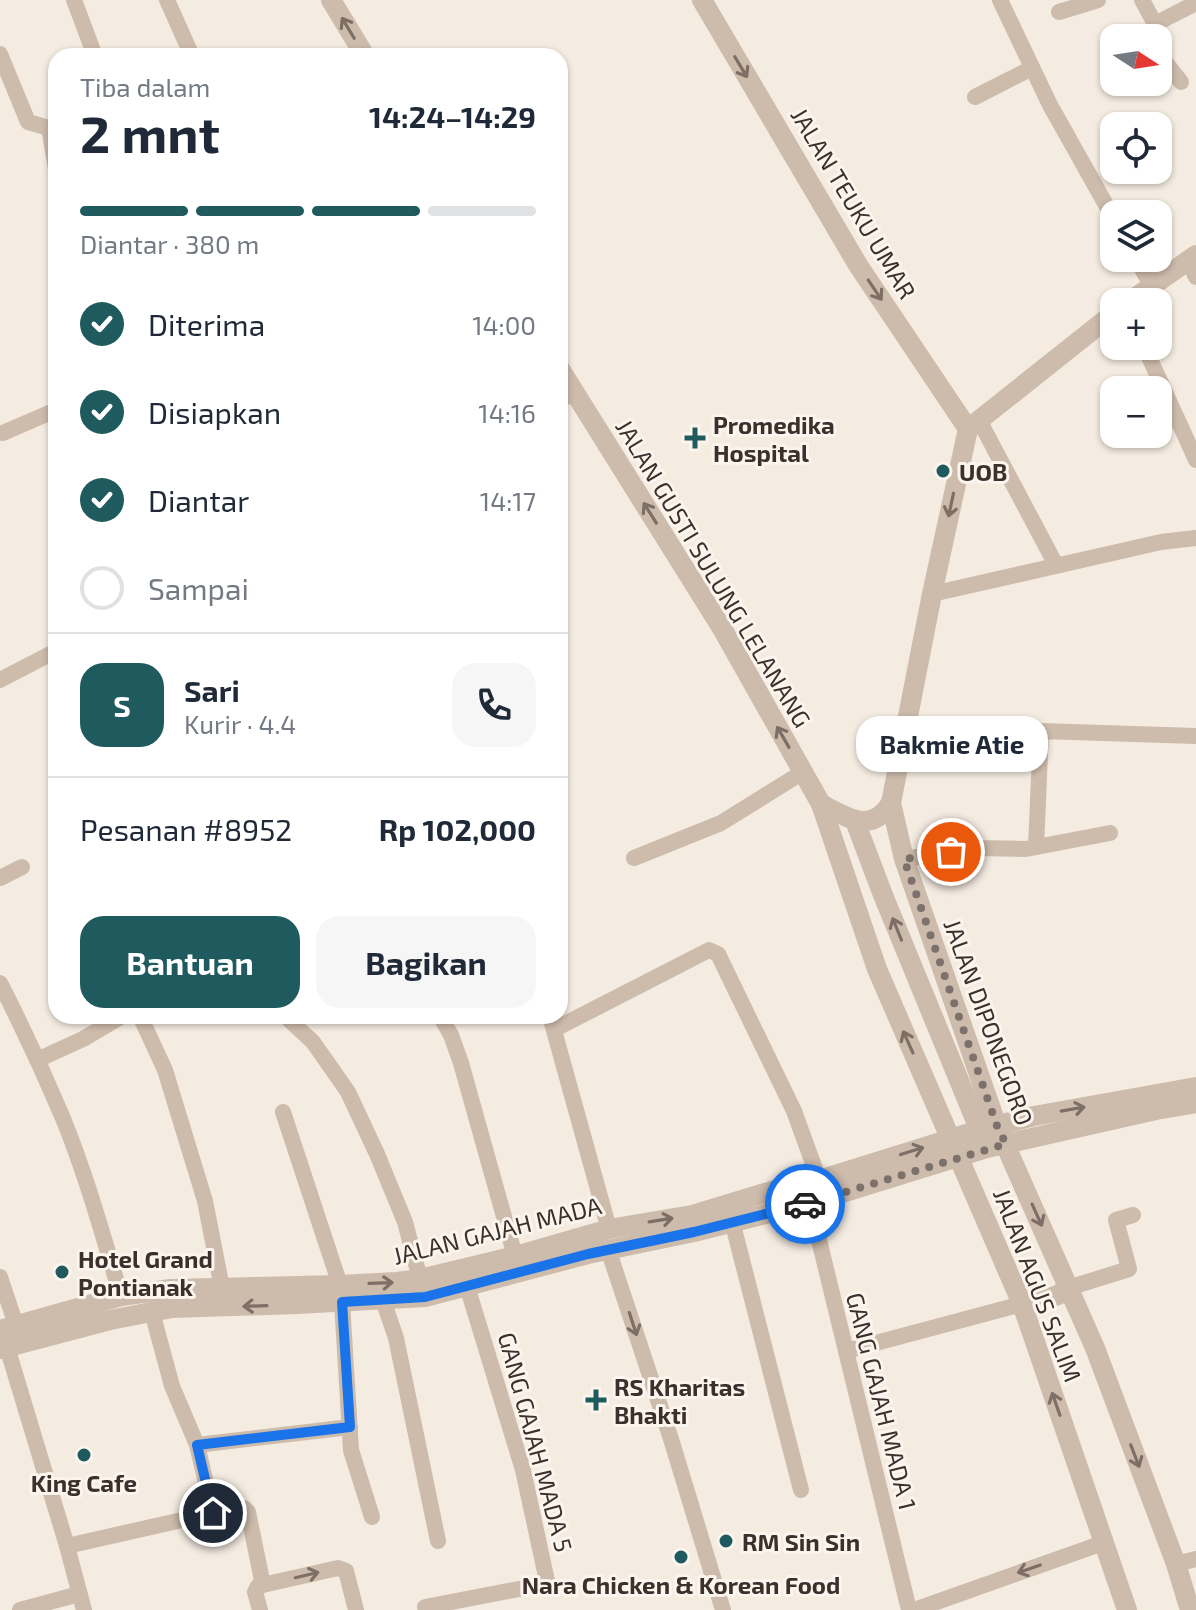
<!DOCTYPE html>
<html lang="id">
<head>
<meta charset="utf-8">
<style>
  body { margin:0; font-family:"Exo 2",sans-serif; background:#f6f6f7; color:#1f2937; height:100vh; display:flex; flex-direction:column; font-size:30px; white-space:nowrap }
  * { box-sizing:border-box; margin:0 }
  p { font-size:26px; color:#747a83 }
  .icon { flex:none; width:44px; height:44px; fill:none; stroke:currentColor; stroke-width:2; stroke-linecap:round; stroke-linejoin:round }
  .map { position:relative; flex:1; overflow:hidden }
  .side { position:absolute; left:48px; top:48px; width:520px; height:976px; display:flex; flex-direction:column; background:#fff; border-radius:24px; box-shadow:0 2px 6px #0004 }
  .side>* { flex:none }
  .needle { width:52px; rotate:102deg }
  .tools { position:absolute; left:1100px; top:24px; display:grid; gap:16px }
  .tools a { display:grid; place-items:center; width:72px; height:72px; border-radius:16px; background:#fff; box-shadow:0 2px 6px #0004; font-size:40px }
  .pin { position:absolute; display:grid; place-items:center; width:68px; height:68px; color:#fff; margin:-34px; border:4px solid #fff; border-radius:50%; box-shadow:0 2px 8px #0007 }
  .courier { position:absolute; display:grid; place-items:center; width:80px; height:80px; margin:-40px; border:6px solid #1a73e8; border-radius:50%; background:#fff; color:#222; box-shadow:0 2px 10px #0007 }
  .bubble { position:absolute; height:56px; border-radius:24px; background:#fff; box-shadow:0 2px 6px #0004; font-size:26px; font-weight:700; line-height:56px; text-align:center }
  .overview em { font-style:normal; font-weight:700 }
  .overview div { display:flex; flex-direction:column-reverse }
  .overview { display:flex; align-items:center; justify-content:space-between; height:136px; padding:0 32px }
  h1 { font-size:52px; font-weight:700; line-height:60px }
  .bar { display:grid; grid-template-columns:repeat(4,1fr); gap:12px 8px; align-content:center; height:96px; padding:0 32px }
  .bar i { height:10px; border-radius:6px; background:#e0e1e3 }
  .bar .on { background:#1f5a5e }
  .bar p { grid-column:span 4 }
  .line { display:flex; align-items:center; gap:20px; padding:0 32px; border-top:2px solid #e0e1e3 }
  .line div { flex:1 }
  .round { display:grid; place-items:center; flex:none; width:84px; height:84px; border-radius:24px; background:#f6f6f7 }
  ol { padding:0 32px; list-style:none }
  li { display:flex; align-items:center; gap:24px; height:88px }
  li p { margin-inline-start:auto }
  li .icon { padding:8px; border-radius:50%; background:#1f5a5e; color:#fff; stroke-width:4 }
  li:last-child { color:#747a83 }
  li i { width:44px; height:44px; border:4px solid #e0e1e3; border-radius:50% }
  .primary-button { display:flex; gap:16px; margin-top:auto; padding:16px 32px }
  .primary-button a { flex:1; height:92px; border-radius:24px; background:#1f5a5e; color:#fff; font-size:32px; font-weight:700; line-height:92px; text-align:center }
  .primary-button a+a { background:#f6f6f7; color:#1f2937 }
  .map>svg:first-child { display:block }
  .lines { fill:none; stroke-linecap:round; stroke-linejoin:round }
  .minor { stroke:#cdbbac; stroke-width:16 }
  .tertiary { stroke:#cdbbac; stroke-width:20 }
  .oneway { stroke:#7d6f65 }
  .done { stroke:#7c716b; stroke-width:8; stroke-dasharray:0 14.4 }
  .route { stroke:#1a73e8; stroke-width:10 }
  .poi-dot { fill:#1f5a5e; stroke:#fbf5ee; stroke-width:3 }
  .labels { text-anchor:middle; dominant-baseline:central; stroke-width:6; stroke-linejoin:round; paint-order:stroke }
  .street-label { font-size:24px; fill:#3b302b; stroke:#fbf5ee }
  .poi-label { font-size:24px; font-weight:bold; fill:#3b302b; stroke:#fbf5ee; text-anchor:start }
</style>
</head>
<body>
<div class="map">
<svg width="1196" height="1610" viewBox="0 0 1196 1610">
  <rect width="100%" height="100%" fill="#f4ebe1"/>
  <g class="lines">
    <g class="minor">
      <path d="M74,0L95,56"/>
      <path d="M167,0L192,56"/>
      <path d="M1000,0L1050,105L1114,219"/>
      <path d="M1142,0L1155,24L1196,3"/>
      <path d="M1059,12L1098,0"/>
      <path d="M1158,53L1181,82"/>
      <path d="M0,54L28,122L49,128L56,169"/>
      <path d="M975,97L1032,68"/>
      <path d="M1136,258L1152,287"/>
      <path d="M1188,260L1196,277"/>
      <path d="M1144,346L1196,460"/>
      <path d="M560,400L576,392"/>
      <path d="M979,420L1056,565"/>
      <path d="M3,433L56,410"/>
      <path d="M932,594L1161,542L1196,538"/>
      <path d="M0,680L56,651"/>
      <path d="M1036,847L1041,731L1196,736"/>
      <path d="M634,858L721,823L803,772"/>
      <path d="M904,859L977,848L1026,849L1110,833"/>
      <path d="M0,878L22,867"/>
      <path d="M0,983C22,1026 43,1071 62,1116C86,1174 103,1236 121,1296"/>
      <path d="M140,1016L165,1070L205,1201L222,1288"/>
      <path d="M285,1016L313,1042L348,1092L377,1154L405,1222L420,1279"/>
      <path d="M440,1016L451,1035L461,1063L515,1256"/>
      <path d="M550,1016L609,1229"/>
      <path d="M555,1029L709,950L718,954L794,1111L819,1180"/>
      <path d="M37,1060L83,1039L122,1016"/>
      <path d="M283,1112L340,1285"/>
      <path d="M810,1203L909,1610"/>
      <path d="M732,1221L801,1490"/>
      <path d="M608,1249L671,1439L723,1610"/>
      <path d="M0,1277L16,1325"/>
      <path d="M1068,1288L1129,1269L1116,1220L1133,1215"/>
      <path d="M383,1300L396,1338L438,1541"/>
      <path d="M342,1302L351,1450L372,1517"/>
      <path d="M152,1312L172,1386L197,1445L213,1513L244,1508L248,1512L263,1585"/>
      <path d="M7,1347L67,1546L84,1610"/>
      <path d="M846,1351L1022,1304"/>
      <path d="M197,1445L350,1427"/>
      <path d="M67,1546L213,1513"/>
      <path d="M1176,1564L1196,1559"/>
      <path d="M425,1607L545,1584L547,1581L523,1470L467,1286"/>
      <path d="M20,1610L79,1594"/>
      <path d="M260,1610L255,1592L258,1586L338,1568L346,1571L356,1610"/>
      <path d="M914,1610L1103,1543"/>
    </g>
    <g class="tertiary">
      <path d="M331,0L365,56"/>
      <path d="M702,0L858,265L968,429"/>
      <path d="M1129,302L1196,255"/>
      <path d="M560,369L723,630L821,804L877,969L1022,1304L1127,1610"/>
      <path d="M968,429L932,594L891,803L904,859L997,1126L1095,1348L1176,1564L1190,1610"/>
      <path d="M968,429L1114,313"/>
      <path d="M821,804C847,817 871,835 891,803"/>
      <path d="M855,821L883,895L984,1141"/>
      <path d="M1022,1304L1026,1305L1058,1295L1068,1288"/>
      <path d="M0,1330L121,1296L171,1289L340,1285L397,1282L420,1279L515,1256L609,1229L692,1215L775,1190L819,1180L979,1130L1034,1116L1196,1087"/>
      <path d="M0,1349L110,1320L172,1308L297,1304L425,1297L588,1254L694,1232L810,1203L987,1148L1156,1110L1196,1103"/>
    </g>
  </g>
  <defs><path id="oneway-shaft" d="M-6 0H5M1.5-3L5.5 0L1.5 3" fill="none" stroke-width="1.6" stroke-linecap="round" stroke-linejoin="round" transform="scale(2)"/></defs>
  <g class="oneway">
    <use href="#oneway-shaft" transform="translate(348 28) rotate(-121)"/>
    <use href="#oneway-shaft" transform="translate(741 67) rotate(59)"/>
    <use href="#oneway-shaft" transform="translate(875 290) rotate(56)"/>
    <use href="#oneway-shaft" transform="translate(951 505) rotate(102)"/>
    <use href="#oneway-shaft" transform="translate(650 513) rotate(-122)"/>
    <use href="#oneway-shaft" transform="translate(783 737) rotate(-120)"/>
    <use href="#oneway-shaft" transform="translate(897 929) rotate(-112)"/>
    <use href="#oneway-shaft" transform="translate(908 1042) rotate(-114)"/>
    <use href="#oneway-shaft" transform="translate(1073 1109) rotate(-10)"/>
    <use href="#oneway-shaft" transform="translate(912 1151) rotate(-17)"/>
    <use href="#oneway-shaft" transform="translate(1037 1215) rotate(66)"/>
    <use href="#oneway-shaft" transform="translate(661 1220) rotate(-9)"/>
    <use href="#oneway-shaft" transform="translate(381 1283) rotate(-2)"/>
    <use href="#oneway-shaft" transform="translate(255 1306) rotate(178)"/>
    <use href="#oneway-shaft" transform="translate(633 1324) rotate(72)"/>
    <use href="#oneway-shaft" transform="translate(1056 1404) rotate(-109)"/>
    <use href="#oneway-shaft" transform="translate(1135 1456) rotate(69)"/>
    <use href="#oneway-shaft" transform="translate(1029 1569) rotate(161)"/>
    <use href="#oneway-shaft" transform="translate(307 1575) rotate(-13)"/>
  </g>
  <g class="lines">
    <path class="done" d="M805,1204L1006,1144L997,1126L904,859L951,852"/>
    <path class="route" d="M213,1513L197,1445L350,1427L342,1302L425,1297L588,1254L694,1232L805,1204"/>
  </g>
  <g class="poi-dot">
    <path d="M691 426h8v8h8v8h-8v8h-8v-8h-8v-8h8z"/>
    <circle cx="943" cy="471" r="8"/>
    <circle cx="62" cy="1272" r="8"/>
    <path d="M592 1388h8v8h8v8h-8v8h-8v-8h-8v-8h8z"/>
    <circle cx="84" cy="1455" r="8"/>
    <circle cx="726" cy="1541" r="8"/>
    <circle cx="681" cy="1557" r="8"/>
  </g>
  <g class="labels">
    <g class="street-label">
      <text transform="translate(854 203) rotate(59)">JALAN TEUKU UMAR</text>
      <text transform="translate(714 573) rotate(59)">JALAN GUSTI SULUNG LELANANG</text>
      <text transform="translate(989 1022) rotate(70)">JALAN DIPONEGORO</text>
      <text transform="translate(497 1230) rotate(-14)">JALAN GAJAH MADA</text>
      <text transform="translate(1038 1285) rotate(69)">JALAN AGUS SALIM</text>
      <text transform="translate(882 1401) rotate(76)">GANG GAJAH MADA 1</text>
      <text transform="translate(536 1442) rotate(75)">GANG GAJAH MADA 5</text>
    </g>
    <g class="poi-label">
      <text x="713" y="424">Promedika<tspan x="713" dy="28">Hospital</tspan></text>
      <text x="959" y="471">UOB</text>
      <text x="78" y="1258">Hotel Grand<tspan x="78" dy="28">Pontianak</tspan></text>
      <text x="614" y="1386">RS Kharitas<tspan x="614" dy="28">Bhakti</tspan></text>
      <text x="84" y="1482" text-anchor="middle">King Cafe</text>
      <text x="742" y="1541">RM Sin Sin</text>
      <text x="681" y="1584" text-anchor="middle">Nara Chicken &amp; Korean Food</text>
    </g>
  </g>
</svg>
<div class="tools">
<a><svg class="needle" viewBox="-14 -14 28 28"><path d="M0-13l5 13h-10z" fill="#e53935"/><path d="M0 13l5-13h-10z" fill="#747a83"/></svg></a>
<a><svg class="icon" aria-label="locate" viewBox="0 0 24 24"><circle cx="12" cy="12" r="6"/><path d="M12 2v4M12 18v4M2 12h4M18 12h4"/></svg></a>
<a><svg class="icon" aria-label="layers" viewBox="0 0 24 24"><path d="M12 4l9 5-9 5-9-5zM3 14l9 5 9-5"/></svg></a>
<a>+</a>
<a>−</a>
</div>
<div class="pin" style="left:951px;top:852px;background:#ea580c"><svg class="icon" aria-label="bag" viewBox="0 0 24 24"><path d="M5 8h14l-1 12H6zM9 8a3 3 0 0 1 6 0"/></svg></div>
<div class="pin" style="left:213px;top:1513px;background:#1f2937"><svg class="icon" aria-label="home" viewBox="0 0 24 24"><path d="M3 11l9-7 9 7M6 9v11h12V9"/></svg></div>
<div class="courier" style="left:805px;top:1204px"><svg class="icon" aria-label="car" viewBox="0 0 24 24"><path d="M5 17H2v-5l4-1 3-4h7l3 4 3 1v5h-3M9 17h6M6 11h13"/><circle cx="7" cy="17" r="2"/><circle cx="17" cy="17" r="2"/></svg></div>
<div class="bubble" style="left:856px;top:716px;width:192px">Bakmie Atie</div>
<section class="side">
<div class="overview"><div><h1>2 mnt</h1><p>Tiba dalam</p></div><em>14:24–14:29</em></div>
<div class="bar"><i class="on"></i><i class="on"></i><i class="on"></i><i></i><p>Diantar · 380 m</p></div>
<ol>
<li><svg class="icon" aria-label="check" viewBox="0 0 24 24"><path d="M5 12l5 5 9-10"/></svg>Diterima<p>14:00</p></li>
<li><svg class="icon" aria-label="check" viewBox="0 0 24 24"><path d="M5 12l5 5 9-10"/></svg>Disiapkan<p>14:16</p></li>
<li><svg class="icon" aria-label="check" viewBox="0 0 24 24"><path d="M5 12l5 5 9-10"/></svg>Diantar<p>14:17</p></li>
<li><i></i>Sampai</li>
</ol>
<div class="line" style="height:144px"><b class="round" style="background:#1f5a5e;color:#fff">S</b><div><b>Sari</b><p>Kurir · 4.4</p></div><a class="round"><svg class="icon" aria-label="phone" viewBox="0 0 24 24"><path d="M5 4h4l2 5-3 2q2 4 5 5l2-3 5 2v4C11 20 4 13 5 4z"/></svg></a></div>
<div class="line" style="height:104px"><div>Pesanan #8952</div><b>Rp 102,000</b></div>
<div class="primary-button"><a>Bantuan</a><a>Bagikan</a></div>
</section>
</div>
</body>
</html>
